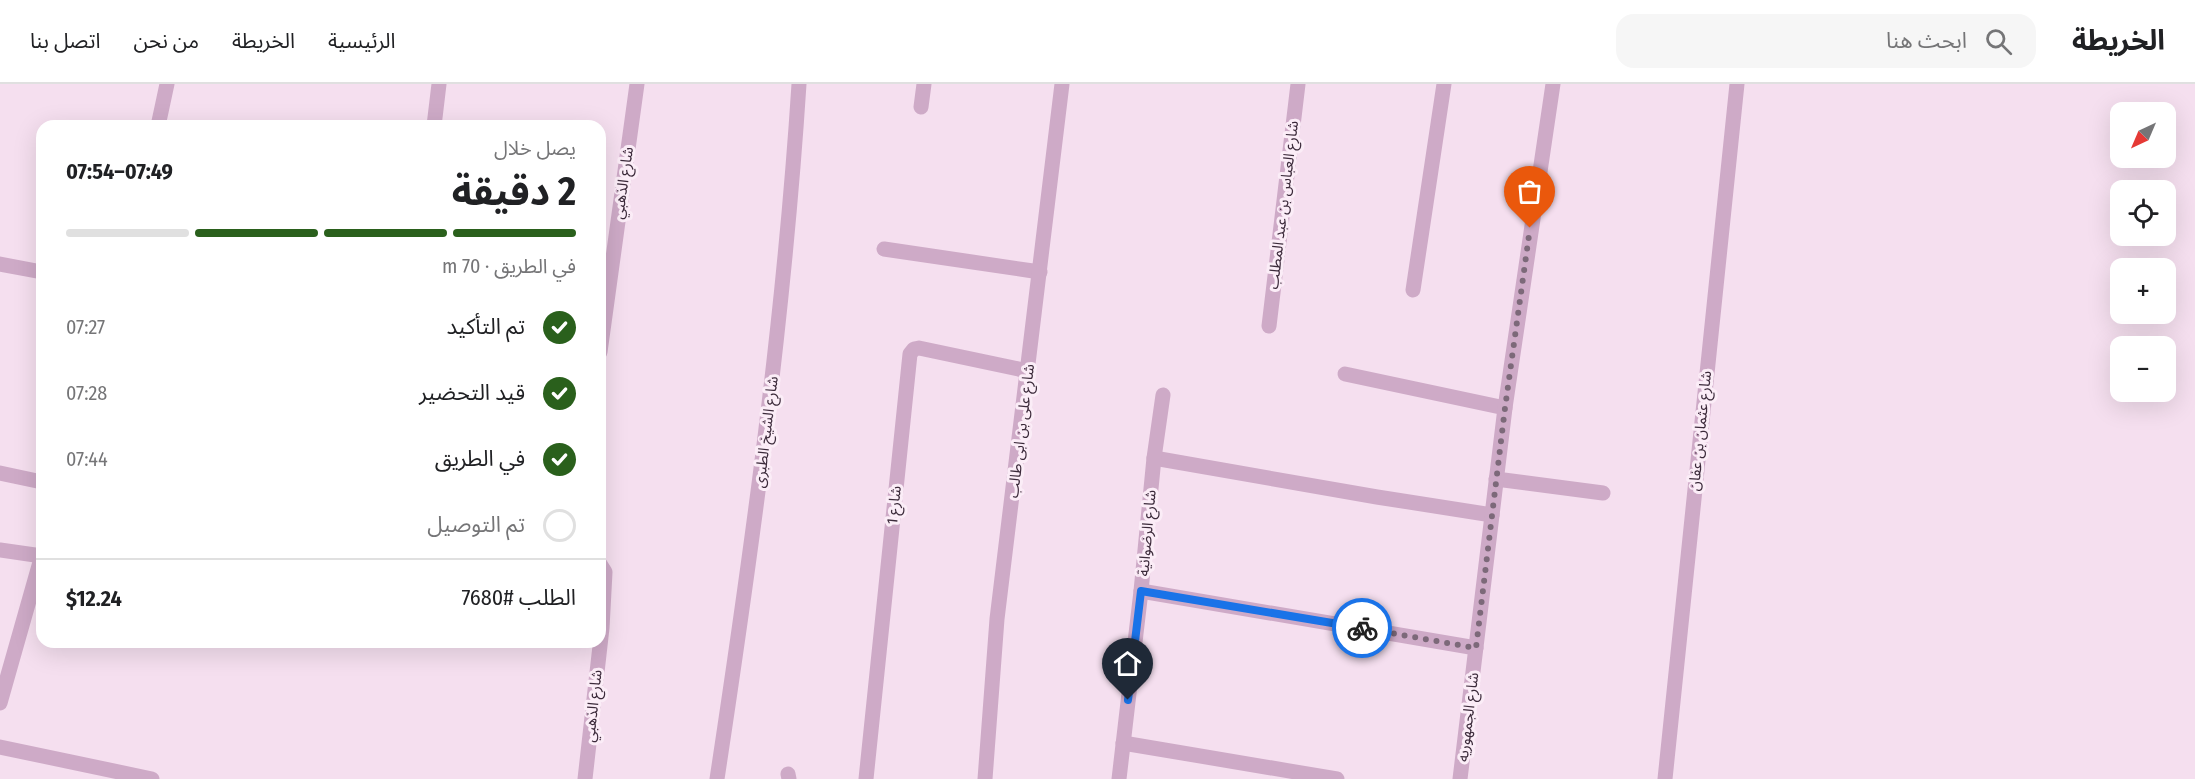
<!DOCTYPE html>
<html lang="ar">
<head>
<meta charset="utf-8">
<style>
  body { margin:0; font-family:"Fira Sans Condensed","Noto Sans Arabic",sans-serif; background:#f6f6f6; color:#202124; direction:rtl; height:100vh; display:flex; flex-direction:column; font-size:22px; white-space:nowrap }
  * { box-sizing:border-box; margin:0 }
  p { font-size:20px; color:#757577 }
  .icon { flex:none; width:33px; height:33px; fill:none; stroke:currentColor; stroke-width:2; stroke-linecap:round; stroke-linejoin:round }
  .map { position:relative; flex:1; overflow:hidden; direction:ltr }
  .drawer { position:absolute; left:36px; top:36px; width:570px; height:528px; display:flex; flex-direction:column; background:#fff; border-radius:18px; box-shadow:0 6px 24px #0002; direction:rtl }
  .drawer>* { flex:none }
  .needle { width:39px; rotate:224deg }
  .controls { position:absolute; left:2110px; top:18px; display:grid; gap:12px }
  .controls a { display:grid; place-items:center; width:66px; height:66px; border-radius:12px; background:#fff; box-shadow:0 6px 24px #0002; font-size:30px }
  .pin { position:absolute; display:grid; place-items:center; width:51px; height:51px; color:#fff; margin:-62px -26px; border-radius:50% 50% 50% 0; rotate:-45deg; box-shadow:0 0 6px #0007 }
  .pin .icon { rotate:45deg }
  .courier { position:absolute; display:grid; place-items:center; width:60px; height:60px; margin:-30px; border:4px solid #1a73e8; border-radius:50%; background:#fff; color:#222; box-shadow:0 2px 8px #0007 }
  .summary em { font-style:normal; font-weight:700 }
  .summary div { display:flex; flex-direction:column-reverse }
  .summary { display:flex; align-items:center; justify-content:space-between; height:102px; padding:0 30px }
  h1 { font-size:39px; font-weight:700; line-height:45px }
  .bar { display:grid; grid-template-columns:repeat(4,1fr); gap:9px 6px; align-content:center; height:72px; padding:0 30px }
  .bar i { height:8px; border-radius:4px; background:#e0e0e0 }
  .bar .active { background:#2a601c }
  .bar p { grid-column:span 4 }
  .line { display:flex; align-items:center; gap:15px; padding:0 30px; border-top:2px solid #e0e0e0 }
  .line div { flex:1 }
  ol { padding:0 30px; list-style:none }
  li { display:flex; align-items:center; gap:18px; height:66px }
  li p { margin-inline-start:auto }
  li .icon { padding:6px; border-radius:50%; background:#2a601c; color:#fff; stroke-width:4 }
  li:last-child { color:#757577 }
  li i { width:33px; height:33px; border:3px solid #e0e0e0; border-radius:50% }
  header { display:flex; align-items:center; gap:36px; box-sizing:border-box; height:84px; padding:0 30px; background:#fff; border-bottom:2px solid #e0e0e0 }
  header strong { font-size:28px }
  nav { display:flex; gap:33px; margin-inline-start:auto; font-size:21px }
  .search { width:420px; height:54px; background:#f6f6f6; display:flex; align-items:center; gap:15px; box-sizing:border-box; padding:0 21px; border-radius:18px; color:#757577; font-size:22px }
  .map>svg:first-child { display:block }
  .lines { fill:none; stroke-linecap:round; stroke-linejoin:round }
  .minor { stroke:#ceaac7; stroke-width:15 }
  .done { stroke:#7c6979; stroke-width:6; stroke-dasharray:0 10.8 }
  .route { stroke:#1a73e8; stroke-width:8 }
  .labels { text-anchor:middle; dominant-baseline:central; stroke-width:6; stroke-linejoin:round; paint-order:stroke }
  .street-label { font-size:15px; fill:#3b2a3a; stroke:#fbedf7 }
</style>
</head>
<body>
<header>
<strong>الخريطة</strong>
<div class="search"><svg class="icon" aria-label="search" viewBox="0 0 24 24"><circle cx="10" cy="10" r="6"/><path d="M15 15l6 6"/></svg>ابحث هنا</div>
<nav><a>الرئيسية</a><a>الخريطة</a><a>من نحن</a><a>اتصل بنا</a></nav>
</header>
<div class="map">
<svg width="2195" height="695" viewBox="0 0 2195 695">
  <rect width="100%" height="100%" fill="#f5dfef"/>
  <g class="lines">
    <g class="minor">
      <path d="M921,23L924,0"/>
      <path d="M158,42L167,0"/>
      <path d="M434,42L439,0"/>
      <path d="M884,165L1040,188"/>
      <path d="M0,180L42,188"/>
      <path d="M1413,206L1444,0"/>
      <path d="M1269,242L1298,0"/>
      <path d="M600,268L637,0"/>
      <path d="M1345,290L1505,324"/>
      <path d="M1154,374L1377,413L1492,431"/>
      <path d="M0,389L42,398"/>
      <path d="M1496,395L1603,409"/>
      <path d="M0,466L42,472"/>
      <path d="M1141,507L1476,564"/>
      <path d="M0,619L42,471"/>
      <path d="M1123,659L1337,695"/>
      <path d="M0,663L152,695"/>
      <path d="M788,690L789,695"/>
      <path d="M585,695L602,544L605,488L600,480"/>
      <path d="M717,695C752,464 784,234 799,0"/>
      <path d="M866,695L910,270L914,265L919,264L1028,287"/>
      <path d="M985,695L997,535L1062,0"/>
      <path d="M1119,695L1141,507L1154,374L1163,311"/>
      <path d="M1460,695L1505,324L1553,0"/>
      <path d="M1665,695L1737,0"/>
    </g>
  </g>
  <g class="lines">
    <path class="done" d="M1362,544L1476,564L1505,324L1530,144"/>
    <path class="route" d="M1128,616L1141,507L1362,544"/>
  </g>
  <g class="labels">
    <g class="street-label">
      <text transform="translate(623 99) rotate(-82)">شارع الذهبي</text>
      <text transform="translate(1283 121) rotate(-83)">شارع العباس بن عبد المطلب</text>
      <text transform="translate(1021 347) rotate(-83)">شارع على بن ابى طالب</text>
      <text transform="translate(1700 347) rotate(-84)">شارع عثمان بن عفان</text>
      <text transform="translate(766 348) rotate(-83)">شارع الشيخ الطبرى</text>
      <text transform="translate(894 421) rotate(-84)">شارع 1</text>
      <text transform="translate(1147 449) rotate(-85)">شارع الرضوانية</text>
      <text transform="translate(593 622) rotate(-84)">شارع الذهبي</text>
      <text transform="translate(1468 633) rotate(-83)">شارع الجمهوريه</text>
    </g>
  </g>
</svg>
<div class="controls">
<a><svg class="needle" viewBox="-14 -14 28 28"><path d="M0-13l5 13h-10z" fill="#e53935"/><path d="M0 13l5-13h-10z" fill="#757577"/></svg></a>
<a><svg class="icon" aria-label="locate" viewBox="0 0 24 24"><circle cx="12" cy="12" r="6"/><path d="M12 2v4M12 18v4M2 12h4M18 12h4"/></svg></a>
<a>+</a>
<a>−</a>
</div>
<div class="pin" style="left:1530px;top:144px;background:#ea580c"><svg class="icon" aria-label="bag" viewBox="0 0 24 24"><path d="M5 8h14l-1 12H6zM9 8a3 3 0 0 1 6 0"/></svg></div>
<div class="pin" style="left:1128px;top:616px;background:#1f2937"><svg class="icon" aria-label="home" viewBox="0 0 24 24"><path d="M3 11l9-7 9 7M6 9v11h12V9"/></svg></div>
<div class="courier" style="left:1362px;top:544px"><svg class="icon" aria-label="bike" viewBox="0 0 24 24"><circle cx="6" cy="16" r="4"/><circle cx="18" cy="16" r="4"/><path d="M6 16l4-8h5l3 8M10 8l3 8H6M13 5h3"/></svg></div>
<section class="drawer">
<div class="summary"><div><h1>2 دقيقة</h1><p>يصل خلال</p></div><em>07:49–07:54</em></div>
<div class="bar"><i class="active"></i><i class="active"></i><i class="active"></i><i></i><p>في الطريق · 70 m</p></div>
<ol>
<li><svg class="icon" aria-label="check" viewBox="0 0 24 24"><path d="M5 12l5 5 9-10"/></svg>تم التأكيد<p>07:27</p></li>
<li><svg class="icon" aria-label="check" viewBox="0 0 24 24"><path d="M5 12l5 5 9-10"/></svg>قيد التحضير<p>07:28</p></li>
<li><svg class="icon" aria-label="check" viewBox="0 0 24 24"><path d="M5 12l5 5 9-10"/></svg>في الطريق<p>07:44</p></li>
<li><i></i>تم التوصيل</li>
</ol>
<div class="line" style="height:78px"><div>الطلب #7680</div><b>$12.24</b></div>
</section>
</div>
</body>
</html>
